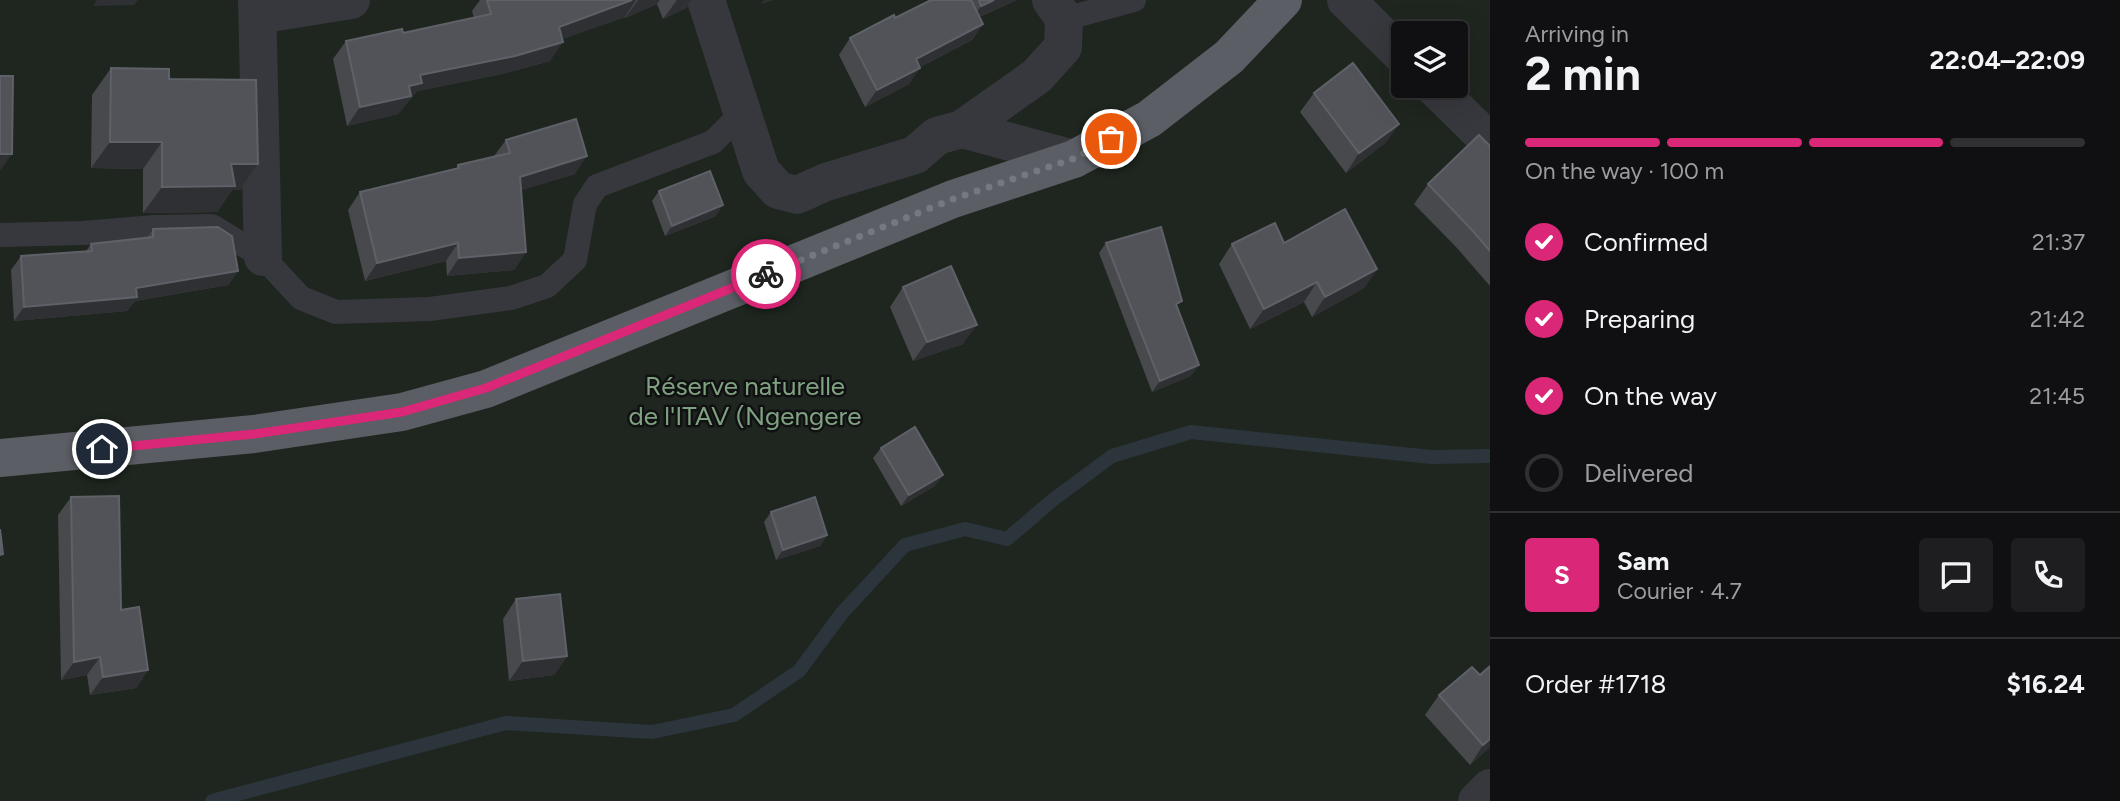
<!DOCTYPE html>
<html lang="en">
<head>
<meta charset="utf-8">
<style>
  body { margin:0; font-family:Figtree,sans-serif; background:#1e1e20; color:#f1f3f6; height:100vh; display:flex; flex-direction:column; font-size:26px; white-space:nowrap }
  * { box-sizing:border-box; margin:0 }
  p { font-size:23px; color:#9c9d9f }
  .icon { flex:none; width:38px; height:38px; fill:none; stroke:currentColor; stroke-width:2; stroke-linecap:round; stroke-linejoin:round }
  .map { position:relative; flex:1; overflow:hidden }
  .side { display:flex; flex-direction:column; background:#101012; width:630px }
  .side>* { flex:none }
  .buttons { position:absolute; left:1391px; top:21px; display:grid; gap:14px }
  .buttons a { display:grid; place-items:center; width:77px; height:77px; border-radius:7px; background:#101012; box-shadow:0 7px 28px #0002,0 0 0 2px #303032; font-size:35px }
  .pin { position:absolute; display:grid; place-items:center; width:60px; height:60px; color:#fff; margin:-30px; border:4px solid #fff; border-radius:50%; box-shadow:0 2px 7px #0007 }
  .courier { position:absolute; display:grid; place-items:center; width:70px; height:70px; margin:-35px; border:5px solid #db2777; border-radius:50%; background:#fff; color:#222; box-shadow:0 2px 9px #0007 }
  .headline em { font-style:normal; font-weight:700 }
  .headline div { display:flex; flex-direction:column-reverse }
  .headline { display:flex; align-items:center; justify-content:space-between; height:119px; padding:0 35px }
  h1 { font-size:46px; font-weight:700; line-height:52px }
  .bar { display:grid; grid-template-columns:repeat(4,1fr); gap:10px 7px; align-content:center; height:84px; padding:0 35px }
  .bar i { height:9px; border-radius:5px; background:#303032 }
  .bar .selected { background:#db2777 }
  .bar p { grid-column:span 4 }
  .line { display:flex; align-items:center; gap:18px; padding:0 35px; border-top:2px solid #303032 }
  .line div { flex:1 }
  .round { display:grid; place-items:center; flex:none; width:74px; height:74px; border-radius:7px; background:#1e1e20 }
  ol { padding:0 35px; list-style:none }
  li { display:flex; align-items:center; gap:21px; height:77px }
  li p { margin-inline-start:auto }
  li .icon { padding:7px; border-radius:50%; background:#db2777; color:#fff; stroke-width:4 }
  li:last-child { color:#9c9d9f }
  li i { width:38px; height:38px; border:4px solid #303032; border-radius:50% }
  main { display:flex; flex:1; min-height:0 }
  .map>svg:first-child { display:block }
  .green { fill:#1e261f; fill-rule:evenodd }
  .lines { fill:none; stroke-linecap:round; stroke-linejoin:round }
  .stream { stroke:#2c353c; stroke-width:14 }
  .service { stroke:#37383d; stroke-width:24 }
  .minor { stroke:#37383d; stroke-width:38 }
  .trunk { stroke:#5b5e65; stroke-width:38 }
  .wall { fill:#47494d }
  .shaded-wall { fill:#2f3033 }
  .building { fill:#525359; stroke:#5f6168; stroke-width:2 }
  .done { stroke:#757880; stroke-width:7; stroke-dasharray:0 12.6 }
  .route { stroke:#db2777; stroke-width:9 }
  .labels { text-anchor:middle; dominant-baseline:central; stroke-width:5; stroke-linejoin:round; paint-order:stroke }
  .park-label { font-size:26px; fill:#7fa381; stroke:#111113 }
</style>
</head>
<body>
<main>
<div class="map">
<svg width="1490" height="801" viewBox="0 0 1490 801">
  <rect width="100%" height="100%" fill="#161618"/>
  <path class="green" d="M0,0H1490V801H0ZM1404,33H1456V86H1404Z"/>
  <g class="lines">
    <path class="stream" d="M212,801L506,723L652,732L734,715L799,671L842,613L905,545L965,529L1007,539L1054,499L1112,456L1191,432L1431,457L1490,456"/>
    <g class="service">
      <path d="M1064,19L1134,0"/>
      <path d="M0,235L83,233L155,227L212,226L263,257L301,298L336,312L430,309L511,298L547,286L575,260L585,204L597,186L713,142L742,113"/>
    </g>
    <g class="minor">
      <path d="M257,0L263,257"/>
      <path d="M706,0L761,171L778,190L797,195L826,182L915,155L937,136L962,129L1074,159"/>
      <path d="M1346,0L1404,57"/>
      <path d="M258,15L351,0"/>
      <path d="M1433,86L1490,142"/>
      <path d="M962,129L1037,76L1063,47L1064,19L1051,0"/>
      <path d="M1477,801L1490,788"/>
    </g>
    <path class="trunk" d="M0,458L254,434L402,412L486,389L953,199L1074,159L1149,119L1229,57L1283,0"/>
  </g>
  <g class="wall">
    <path d="M480,0H692L686,8L663,19L657,4L625,18V17L562,39L550,61L502,74L417,91L398,114L347,126L333,59L346,41L403,33L474,18L472,11Z"/>
    <path d="M931,0H1017L979,17L983,24L972,40L920,67L909,84L865,107L839,55L850,38L895,18Z"/>
    <path d="M111,68L169,79L258,164L240,190H232L217,212L143,213V169L91,168L92,95Z"/>
    <path d="M1314,93L1399,124L1385,143L1346,173L1300,112Z"/>
    <path d="M506,140L575,174L521,190L526,252L514,270L447,276L446,261L365,281L348,210L360,192L456,169L458,165L494,156Z"/>
    <path d="M1490,146V286L1457,248L1414,204L1428,184Z"/>
    <path d="M659,191L716,216L665,236L652,201Z"/>
    <path d="M153,229L238,271L228,285L135,301L127,311L14,321L11,270L21,256L86,251L91,244L147,238Z"/>
    <path d="M1106,243L1177,308L1191,376L1152,392L1099,253Z"/>
    <path d="M1284,243L1377,269L1364,288L1312,317L1304,302L1250,329L1219,264L1232,244Z"/>
    <path d="M903,287L963,344L913,361L890,307Z"/>
    <path d="M881,448L936,485L901,506L873,458Z"/>
    <path d="M71,497L148,670L136,688L90,695L87,675L61,680L58,515Z"/>
    <path d="M771,512L827,535L820,546L776,560L764,522Z"/>
    <path d="M516,599L567,656L554,675L509,681L503,619Z"/>
    <path d="M1480,675L1490,747L1470,765L1425,715L1439,695Z"/>
  </g>
  <g class="shaded-wall">
    <path d="M97,0H138L134,5L93,6Z"/>
    <path d="M632,0H636L625,17L546,45L559,27Z"/>
    <path d="M638,0H660L657,4L625,18Z"/>
    <path d="M677,0H692L686,8L663,19Z"/>
    <path d="M764,0H774L761,4Z"/>
    <path d="M994,0H1017L971,20L981,6Z"/>
    <path d="M983,24L972,40L904,75L916,59Z"/>
    <path d="M563,42L550,61L502,74L417,91L398,114L347,126L360,107L409,86L420,75Z"/>
    <path d="M920,68L909,84L865,107L877,90Z"/>
    <path d="M1399,124L1385,143L1346,173L1359,153Z"/>
    <path d="M110,142H162L143,169L91,168Z"/>
    <path d="M0,154H12L0,171Z"/>
    <path d="M587,156L575,174L507,195L520,177Z"/>
    <path d="M231,164H258L240,190H232L217,212L143,213L162,187Z"/>
    <path d="M723,205L716,216L665,236L672,226Z"/>
    <path d="M458,243L446,261L365,281L377,263Z"/>
    <path d="M526,252L514,270L447,276L459,258Z"/>
    <path d="M1377,269L1364,288L1312,317L1325,297Z"/>
    <path d="M238,271L228,285L135,301L127,311L14,321L24,307Z"/>
    <path d="M1317,282L1304,302L1250,329L1264,309Z"/>
    <path d="M977,325L963,344L913,361L927,342Z"/>
    <path d="M1199,365L1191,376L1152,392L1160,381Z"/>
    <path d="M943,475L936,485L901,506L909,495Z"/>
    <path d="M827,535L820,546L776,560L783,550Z"/>
    <path d="M567,656L554,675L509,681L523,661Z"/>
    <path d="M100,657L87,675L61,680L74,662Z"/>
    <path d="M148,670L136,688L90,695L103,677Z"/>
    <path d="M1490,739V747L1470,765L1483,745Z"/>
  </g>
  <g class="building">
    <path d="M487,0H632L559,27L563,42L515,56L420,75L422,83L409,86L411,96L360,107L346,41L402,29L403,33L491,14Z"/>
    <path d="M931,0H971L983,24L916,59L920,68L877,90L850,38L894,15L895,18Z"/>
    <path d="M979,0H994L981,6Z"/>
    <path d="M1353,63L1399,124L1359,153L1314,93Z"/>
    <path d="M111,68L169,69V79L256,80L258,164H231L235,186L162,187V142H110Z"/>
    <path d="M0,76H13L12,154H0Z"/>
    <path d="M576,119L587,156L520,177L526,252L459,258L458,243L377,263L360,192L459,168L458,165L510,153L506,140Z"/>
    <path d="M1479,135L1490,146V251L1471,229L1428,184Z"/>
    <path d="M710,171L723,205L672,226L659,191Z"/>
    <path d="M1345,209L1377,269L1325,297L1317,282L1264,309L1232,244L1275,223L1284,243Z"/>
    <path d="M218,227L232,236L238,271L136,288L137,297L24,307L21,256L92,251L91,244L153,237V229Z"/>
    <path d="M1161,227L1182,301L1176,304L1199,365L1160,381L1106,243Z"/>
    <path d="M951,266L977,325L927,342L903,287Z"/>
    <path d="M915,427L943,475L909,495L881,448Z"/>
    <path d="M119,496L121,610L139,607L148,670L103,677L100,657L74,662L71,497Z"/>
    <path d="M815,497L827,535L783,550L771,512Z"/>
    <path d="M0,529L3,554L0,555Z"/>
    <path d="M560,594L567,656L523,661L516,599Z"/>
    <path d="M1490,666V739L1483,745L1439,695L1472,667L1480,675Z"/>
  </g>
  <g class="lines">
    <path class="done" d="M766,274L953,199L1073,159L1111,139"/>
    <path class="route" d="M102,449L254,434L402,412L486,388L766,274"/>
  </g>
  <g class="labels">
    <g class="park-label">
      <text x="745" y="386">Réserve naturelle<tspan x="745" dy="30">de l'ITAV (Ngengere</tspan></text>
    </g>
  </g>
</svg>
<div class="buttons">
<a><svg class="icon" aria-label="layers" viewBox="0 0 24 24"><path d="M12 4l9 5-9 5-9-5zM3 14l9 5 9-5"/></svg></a>
</div>
<div class="pin" style="left:1111px;top:139px;background:#ea580c"><svg class="icon" aria-label="bag" viewBox="0 0 24 24"><path d="M5 8h14l-1 12H6zM9 8a3 3 0 0 1 6 0"/></svg></div>
<div class="pin" style="left:102px;top:449px;background:#1f2937"><svg class="icon" aria-label="home" viewBox="0 0 24 24"><path d="M3 11l9-7 9 7M6 9v11h12V9"/></svg></div>
<div class="courier" style="left:766px;top:274px"><svg class="icon" aria-label="bike" viewBox="0 0 24 24"><circle cx="6" cy="16" r="4"/><circle cx="18" cy="16" r="4"/><path d="M6 16l4-8h5l3 8M10 8l3 8H6M13 5h3"/></svg></div>
</div>
<section class="side">
<div class="headline"><div><h1>2 min</h1><p>Arriving in</p></div><em>22:04–22:09</em></div>
<div class="bar"><i class="selected"></i><i class="selected"></i><i class="selected"></i><i></i><p>On the way · 100 m</p></div>
<ol>
<li><svg class="icon" aria-label="check" viewBox="0 0 24 24"><path d="M5 12l5 5 9-10"/></svg>Confirmed<p>21:37</p></li>
<li><svg class="icon" aria-label="check" viewBox="0 0 24 24"><path d="M5 12l5 5 9-10"/></svg>Preparing<p>21:42</p></li>
<li><svg class="icon" aria-label="check" viewBox="0 0 24 24"><path d="M5 12l5 5 9-10"/></svg>On the way<p>21:45</p></li>
<li><i></i>Delivered</li>
</ol>
<div class="line" style="height:126px"><b class="round" style="background:#db2777;color:#fff">S</b><div><b>Sam</b><p>Courier · 4.7</p></div><a class="round"><svg class="icon" aria-label="chat" viewBox="0 0 24 24"><path d="M4 5h16v11H9l-5 4z"/></svg></a><a class="round"><svg class="icon" aria-label="phone" viewBox="0 0 24 24"><path d="M5 4h4l2 5-3 2q2 4 5 5l2-3 5 2v4C11 20 4 13 5 4z"/></svg></a></div>
<div class="line" style="height:91px"><div>Order #1718</div><b>$16.24</b></div>
</section>
</main>
</body>
</html>
